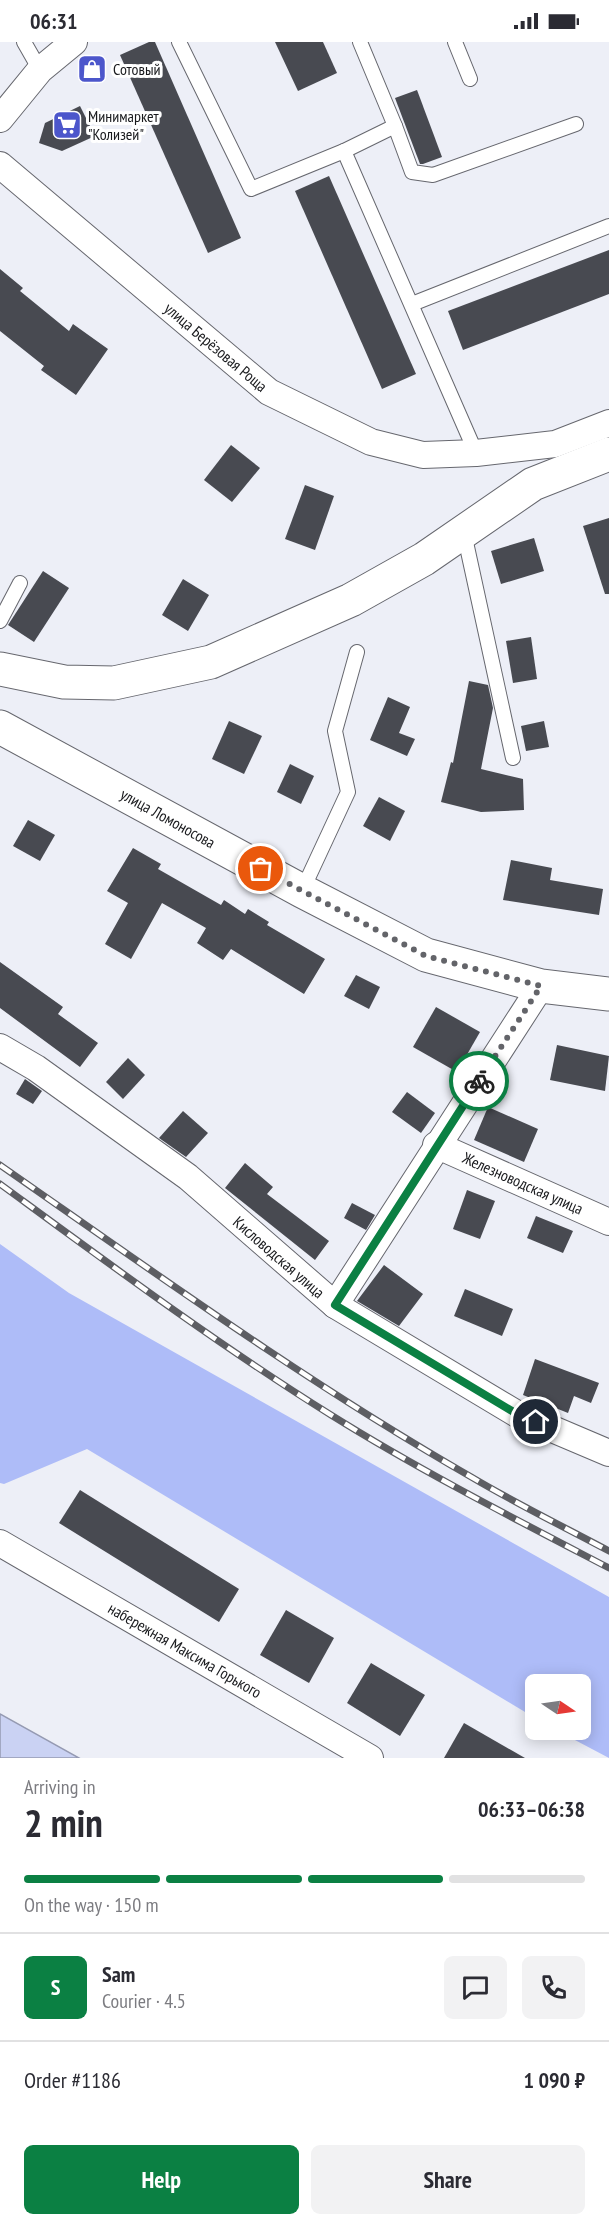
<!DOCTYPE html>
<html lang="en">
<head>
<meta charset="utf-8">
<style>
  body { margin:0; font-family:"PT Sans Narrow",sans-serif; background:#f2f2f3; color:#2b2b33; height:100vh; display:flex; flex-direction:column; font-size:22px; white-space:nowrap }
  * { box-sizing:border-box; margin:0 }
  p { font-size:20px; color:#7c7c81 }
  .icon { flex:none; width:33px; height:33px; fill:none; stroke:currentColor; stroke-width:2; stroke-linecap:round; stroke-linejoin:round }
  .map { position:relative; height:1716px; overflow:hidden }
  .details { display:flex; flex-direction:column; background:#fff; flex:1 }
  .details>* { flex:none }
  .needle { width:39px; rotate:103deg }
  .tools { position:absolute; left:525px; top:1632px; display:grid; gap:12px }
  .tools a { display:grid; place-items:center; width:66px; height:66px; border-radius:9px; background:#fff; box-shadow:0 3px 15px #0003; font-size:30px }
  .pin { position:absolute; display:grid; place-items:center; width:51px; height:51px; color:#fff; margin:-26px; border:3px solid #fff; border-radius:50%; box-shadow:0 2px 6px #0007 }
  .courier { position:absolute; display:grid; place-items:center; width:60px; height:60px; margin:-30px; border:4px solid #0b8043; border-radius:50%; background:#fff; color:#222; box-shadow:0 2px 8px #0007 }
  .head em { font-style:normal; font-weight:700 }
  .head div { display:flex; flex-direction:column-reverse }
  .head { display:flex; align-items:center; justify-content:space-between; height:102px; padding:0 24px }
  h1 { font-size:39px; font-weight:700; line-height:45px }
  .bar { display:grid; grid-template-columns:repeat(4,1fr); gap:9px 6px; align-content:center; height:72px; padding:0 24px }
  .bar i { height:8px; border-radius:4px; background:#e1e1e2 }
  .bar .on { background:#0b8043 }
  .bar p { grid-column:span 4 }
  .line { display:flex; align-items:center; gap:15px; padding:0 24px; border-top:2px solid #e1e1e2 }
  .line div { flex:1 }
  .round { display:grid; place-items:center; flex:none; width:63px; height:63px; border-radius:9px; background:#f2f2f3 }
  .button { display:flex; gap:12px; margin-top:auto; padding:12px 24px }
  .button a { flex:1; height:69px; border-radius:9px; background:#0b8043; color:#fff; font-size:24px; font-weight:700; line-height:69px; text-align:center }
  .button a+a { background:#f2f2f3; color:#2b2b33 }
  .status { display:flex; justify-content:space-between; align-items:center; height:42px; padding:0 30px; background:#fff; direction:ltr }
  .status svg { height:16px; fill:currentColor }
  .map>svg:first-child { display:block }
  .green { fill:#aebcf8 }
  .water { fill:#cad2f3; stroke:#959ab2; stroke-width:1.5 }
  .building { fill:#484a51 }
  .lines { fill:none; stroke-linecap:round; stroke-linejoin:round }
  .service-casing { stroke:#66676e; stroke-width:16 }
  .minor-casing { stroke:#66676e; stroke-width:28 }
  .secondary-casing { stroke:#66676e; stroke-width:35 }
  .service { stroke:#fff; stroke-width:14 }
  .minor { stroke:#fff; stroke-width:26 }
  .secondary { stroke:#fff; stroke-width:33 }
  .rail-casing { stroke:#5d5e63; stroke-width:7 }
  .rail { stroke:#fff; stroke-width:4.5; stroke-dasharray:14; stroke-linecap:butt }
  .done { stroke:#636469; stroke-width:6; stroke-dasharray:0 10.8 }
  .route { stroke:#0b8043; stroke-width:8 }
  .labels { text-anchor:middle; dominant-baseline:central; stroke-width:6; stroke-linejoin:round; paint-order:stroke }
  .poi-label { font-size:16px; fill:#18191c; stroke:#fff; text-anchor:start }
  .street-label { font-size:16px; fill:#18191c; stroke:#fff }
</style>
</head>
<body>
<div class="status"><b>06:31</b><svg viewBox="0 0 49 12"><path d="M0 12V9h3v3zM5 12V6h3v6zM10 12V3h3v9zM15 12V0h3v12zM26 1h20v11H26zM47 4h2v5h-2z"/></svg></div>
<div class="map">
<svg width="609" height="1716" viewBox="0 0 609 1716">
  <rect width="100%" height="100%" fill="#edeff7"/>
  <path class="green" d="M0,1202L69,1251L609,1555V1716L556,1688H580V1642H536L535,1676L87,1407L4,1442L0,1441Z"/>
  <path class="water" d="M0,1672L79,1716H0Z"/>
  <g class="building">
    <path d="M149,0H155L241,196L208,211L120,13Z"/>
    <path d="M275,0H323L337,31L298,49Z"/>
    <path d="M417,48L442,115L423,122H420L395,56Z"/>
    <path d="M80,64L95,94L62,109L39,101L45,81Z"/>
    <path d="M329,134L416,332L382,347L295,149Z"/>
    <path d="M609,208V252L463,308L448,269Z"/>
    <path d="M0,227L23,246L20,249L69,289L73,282L108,307L76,353L41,328L44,324L0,289Z"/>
    <path d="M231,403L260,426L232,460L204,438Z"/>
    <path d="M305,443L334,454L315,508L285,497Z"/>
    <path d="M609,476V552H605L583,484Z"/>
    <path d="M534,496L544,529L501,542L491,509Z"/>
    <path d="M43,529L69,546L34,600L8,583Z"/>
    <path d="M183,537L209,553L188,589L162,573Z"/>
    <path d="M531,595L537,637L513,641L506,599Z"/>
    <path d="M469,639L488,643L493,666L481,727L523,737L524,768L481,770L441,760L451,720L453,721Z"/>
    <path d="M388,655L410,665L399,691L415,697L407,714L370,698Z"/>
    <path d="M229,679L262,694L244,732L212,717Z"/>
    <path d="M544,679L549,705L526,709L521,684Z"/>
    <path d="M290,722L314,734L301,762L277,750Z"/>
    <path d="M379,755L405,769L390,799L363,784Z"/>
    <path d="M28,778L55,793L40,819L13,804Z"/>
    <path d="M133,806L161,822L158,827L221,863L224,858L245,872L248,867L269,880L267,883L325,917L304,952L231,907L223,918L197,901L206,886L162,861L131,917L105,902L128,861L107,849Z"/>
    <path d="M511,818L552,826L550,838L603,847L599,873L503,858Z"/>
    <path d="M0,920L63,965L58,972L98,1001L80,1025L0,966Z"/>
    <path d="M356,933L380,945L369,967L344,954Z"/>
    <path d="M436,965L480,990L457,1030L413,1005Z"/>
    <path d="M557,1003L609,1014L605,1049L550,1038Z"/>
    <path d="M128,1016L145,1033L123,1057L106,1040Z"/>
    <path d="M25,1037L42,1049L33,1062L16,1052Z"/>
    <path d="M407,1050L435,1071L421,1091L392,1070Z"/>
    <path d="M488,1065L538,1087L524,1120L474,1098Z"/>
    <path d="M183,1069L208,1091L186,1115L159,1096Z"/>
    <path d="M245,1121L273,1145L267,1152L329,1199L315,1218L225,1146Z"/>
    <path d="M467,1148L495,1159L480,1197L453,1187Z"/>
    <path d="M352,1161L375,1173L366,1188L344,1176Z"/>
    <path d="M536,1174L573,1189L563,1211L527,1196Z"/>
    <path d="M384,1223L423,1252L399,1284L357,1259Z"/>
    <path d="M465,1247L513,1267L502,1294L454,1274Z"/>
    <path d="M535,1317L599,1341L591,1361L574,1354L568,1371L523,1353Z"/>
    <path d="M80,1448L239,1547L219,1580L59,1481Z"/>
    <path d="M286,1568L334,1596L309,1641L260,1613Z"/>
    <path d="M371,1621L425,1653L400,1694L347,1661Z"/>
    <path d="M464,1681L525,1716H444Z"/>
  </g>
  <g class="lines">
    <g class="service-casing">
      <g id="service">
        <path d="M24,0L40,28"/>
        <path d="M179,0L251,147L344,109L395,84L360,0"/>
        <path d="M455,0L470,37"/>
        <path d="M395,84L412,130L433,133L576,82"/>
        <path d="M344,109L476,411"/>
        <path d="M412,262L609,184"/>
        <path d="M464,491L513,716"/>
        <path d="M0,579L20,541"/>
        <path d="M302,849L348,750L335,689L357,610"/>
      </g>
    </g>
    <g class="minor-casing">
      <g id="minor">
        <path d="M0,77L40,28L74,0"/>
        <path d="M0,123L269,350L371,400L423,413L476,411L555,402L609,381"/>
        <path d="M0,1005L36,1026L188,1135L335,1263L517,1372L609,1411"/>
        <path d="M436,1103L609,1180"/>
        <path d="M335,1263L541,944"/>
        <path d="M0,1501L370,1716"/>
      </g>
    </g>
    <g class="secondary-casing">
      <g id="secondary">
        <path d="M0,627L64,640L114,641L211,620L351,558L424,517L533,442L609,412"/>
        <path d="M0,685L302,849L426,913L541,944L609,952"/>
      </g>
    </g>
    <use href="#service" class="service"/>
    <use href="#minor" class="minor"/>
    <use href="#secondary" class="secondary"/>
    <g class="rail-casing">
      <g id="rail">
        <path d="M0,1123C155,1231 309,1342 473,1436C517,1462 564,1485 609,1509"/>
        <path d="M0,1142C108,1221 217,1302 331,1373C421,1429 515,1477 609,1526"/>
      </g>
    </g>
    <use href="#rail" class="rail"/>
  </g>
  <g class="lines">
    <path class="done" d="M261,827L426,914L541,944L479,1039"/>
    <path class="route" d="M479,1039L335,1263L517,1372L536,1380"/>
  </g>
  <defs>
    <g id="shop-square" transform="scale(1.5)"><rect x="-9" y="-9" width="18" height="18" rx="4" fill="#4c56cb" stroke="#fff"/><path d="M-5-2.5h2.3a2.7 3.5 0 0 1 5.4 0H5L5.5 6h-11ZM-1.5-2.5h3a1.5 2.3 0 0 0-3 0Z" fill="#fff"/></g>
    <g id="supermarket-square" transform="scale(1.5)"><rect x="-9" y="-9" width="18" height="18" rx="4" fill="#4c56cb" stroke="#fff"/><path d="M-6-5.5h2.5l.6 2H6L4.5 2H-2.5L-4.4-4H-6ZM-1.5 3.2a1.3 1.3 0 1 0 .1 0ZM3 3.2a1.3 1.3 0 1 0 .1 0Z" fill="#fff"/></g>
  </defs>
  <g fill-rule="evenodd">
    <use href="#shop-square" x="92" y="27"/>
    <use href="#supermarket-square" x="67" y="83"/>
  </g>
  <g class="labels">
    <g class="poi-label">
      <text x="113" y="27">Сотовый</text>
      <text x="88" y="74">Минимаркет<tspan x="88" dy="18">"Колизей"</tspan></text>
    </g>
    <g class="street-label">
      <text transform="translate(216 305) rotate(40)">улица Берёзовая Роща</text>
      <text transform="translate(168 776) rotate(29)">улица Ломоносова</text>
      <text transform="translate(523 1141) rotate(24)">Железноводская улица</text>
      <text transform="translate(279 1215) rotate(41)">Кисловодская улица</text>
      <text transform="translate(185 1608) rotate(30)">набережная Максима Горького</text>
    </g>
  </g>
</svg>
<div class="tools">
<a><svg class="needle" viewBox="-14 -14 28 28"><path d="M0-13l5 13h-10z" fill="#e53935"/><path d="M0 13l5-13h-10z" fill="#7c7c81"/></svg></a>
</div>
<div class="pin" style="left:261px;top:827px;background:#ea580c"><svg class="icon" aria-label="bag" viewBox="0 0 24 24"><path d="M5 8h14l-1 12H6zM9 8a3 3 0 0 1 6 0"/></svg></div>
<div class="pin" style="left:536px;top:1380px;background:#1f2937"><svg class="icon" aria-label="home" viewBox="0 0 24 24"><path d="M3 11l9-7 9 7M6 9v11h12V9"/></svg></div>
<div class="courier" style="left:479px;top:1039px"><svg class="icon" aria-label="bike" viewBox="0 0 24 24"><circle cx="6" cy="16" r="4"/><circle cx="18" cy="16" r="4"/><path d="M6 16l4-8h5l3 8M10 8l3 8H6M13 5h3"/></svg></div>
</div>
<section class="details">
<div class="head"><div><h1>2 min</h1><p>Arriving in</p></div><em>06:33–06:38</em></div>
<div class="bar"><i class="on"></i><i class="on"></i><i class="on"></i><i></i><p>On the way · 150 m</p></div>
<div class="line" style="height:108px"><b class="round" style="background:#0b8043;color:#fff">S</b><div><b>Sam</b><p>Courier · 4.5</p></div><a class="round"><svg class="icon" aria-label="chat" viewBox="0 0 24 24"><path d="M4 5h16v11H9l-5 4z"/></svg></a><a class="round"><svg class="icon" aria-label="phone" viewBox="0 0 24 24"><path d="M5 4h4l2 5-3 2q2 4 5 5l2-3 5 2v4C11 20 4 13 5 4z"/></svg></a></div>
<div class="line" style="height:78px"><div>Order #1186</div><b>1 090 ₽</b></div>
<div class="button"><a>Help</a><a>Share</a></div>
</section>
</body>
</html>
